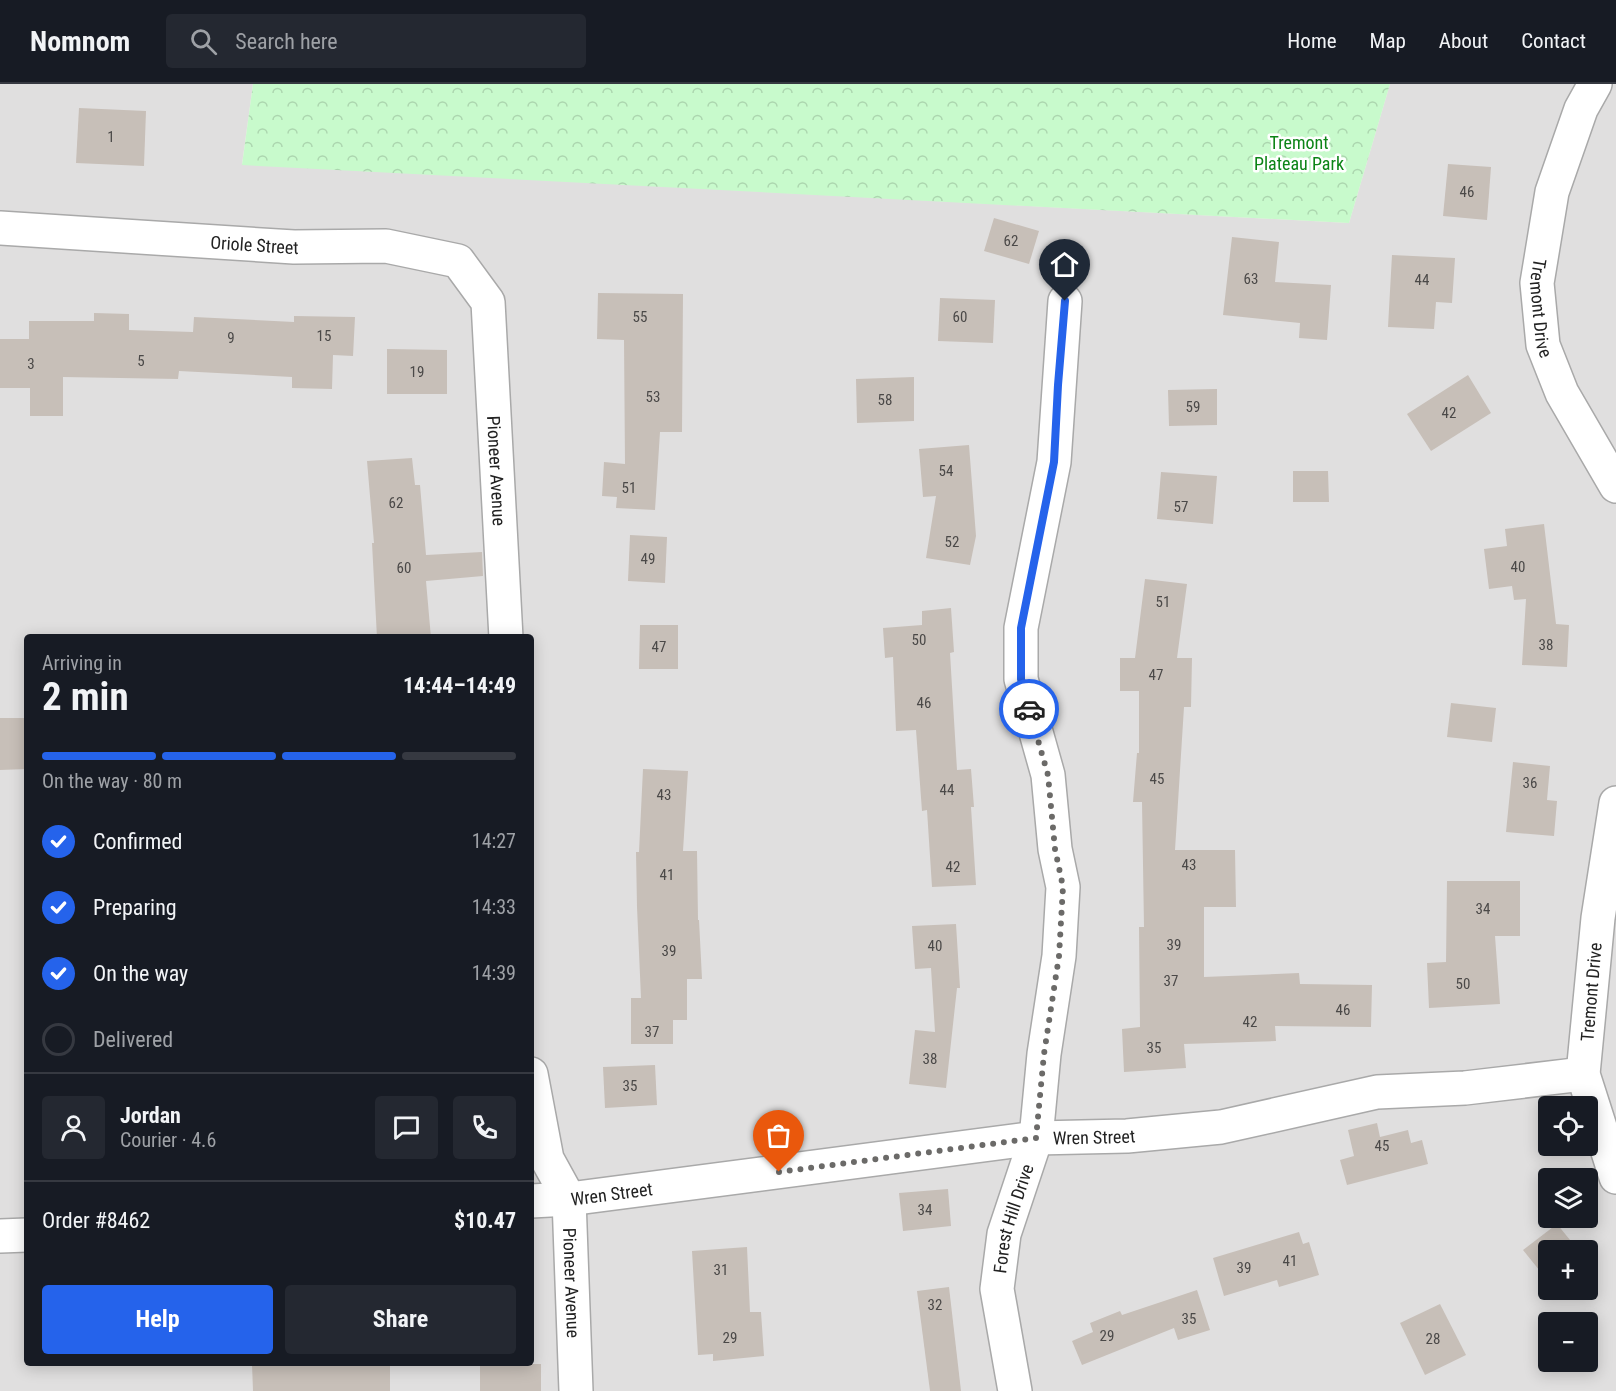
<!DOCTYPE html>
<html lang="en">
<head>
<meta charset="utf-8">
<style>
  body { margin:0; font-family:"Roboto Condensed",sans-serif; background:#242831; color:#f1f3f6; height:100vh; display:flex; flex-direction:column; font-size:22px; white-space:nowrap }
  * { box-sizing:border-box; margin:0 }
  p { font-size:20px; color:#9ea1a6 }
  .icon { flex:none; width:33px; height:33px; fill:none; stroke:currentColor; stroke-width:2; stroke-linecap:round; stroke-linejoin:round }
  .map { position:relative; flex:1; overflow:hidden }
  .details { position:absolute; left:24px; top:550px; width:510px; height:732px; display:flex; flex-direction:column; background:#171b24; border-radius:6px; box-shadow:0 3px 15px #0003 }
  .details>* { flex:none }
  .tools { position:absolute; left:1538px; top:1012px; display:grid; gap:12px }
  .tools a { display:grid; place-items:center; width:60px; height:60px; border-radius:6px; background:#171b24; box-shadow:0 3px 15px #0003; font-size:30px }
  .pin { position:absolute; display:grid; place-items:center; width:51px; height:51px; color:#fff; margin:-62px -26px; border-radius:50% 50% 50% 0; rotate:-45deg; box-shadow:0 0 6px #0007 }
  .pin .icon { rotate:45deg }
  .courier { position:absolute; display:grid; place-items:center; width:60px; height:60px; margin:-30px; border:4px solid #2563eb; border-radius:50%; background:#fff; color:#222; box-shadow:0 2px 8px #0007 }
  .overview em { font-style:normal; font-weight:700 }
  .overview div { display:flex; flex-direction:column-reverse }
  .overview { display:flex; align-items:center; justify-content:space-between; height:102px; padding:0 18px }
  h1 { font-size:39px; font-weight:700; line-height:45px }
  .bar { display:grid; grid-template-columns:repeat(4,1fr); gap:9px 6px; align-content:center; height:72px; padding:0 18px }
  .bar i { height:8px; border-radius:4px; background:#363941 }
  .bar .current { background:#2563eb }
  .bar p { grid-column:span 4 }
  .line { display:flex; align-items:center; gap:15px; padding:0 18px; border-top:2px solid #363941 }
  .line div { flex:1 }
  .round { display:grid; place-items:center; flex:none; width:63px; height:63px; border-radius:6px; background:#242831 }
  ol { padding:0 18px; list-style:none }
  li { display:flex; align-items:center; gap:18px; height:66px }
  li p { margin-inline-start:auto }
  li .icon { padding:6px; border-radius:50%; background:#2563eb; color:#fff; stroke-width:4 }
  li:last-child { color:#9ea1a6 }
  li i { width:33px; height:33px; border:3px solid #363941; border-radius:50% }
  .cta { display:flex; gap:12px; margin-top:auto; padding:12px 18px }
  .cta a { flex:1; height:69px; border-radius:6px; background:#2563eb; color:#fff; font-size:24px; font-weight:700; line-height:69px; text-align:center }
  .cta a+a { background:#242831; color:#f1f3f6 }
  header { display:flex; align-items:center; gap:36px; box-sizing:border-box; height:84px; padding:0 30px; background:#171b24; border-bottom:2px solid #363941 }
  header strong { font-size:28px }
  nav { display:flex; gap:33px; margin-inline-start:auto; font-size:21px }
  .search { width:420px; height:54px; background:#242831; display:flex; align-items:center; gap:15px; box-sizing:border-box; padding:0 21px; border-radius:6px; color:#9ea1a6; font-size:22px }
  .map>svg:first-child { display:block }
  .residential { fill:#e0dfdf; fill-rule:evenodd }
  .park { fill:url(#park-crowns) }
  .building { fill:#c7bfb8 }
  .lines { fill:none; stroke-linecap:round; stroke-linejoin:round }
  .street-casing { stroke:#a9a9a9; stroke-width:36 }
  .street { stroke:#fff; stroke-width:33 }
  .done { stroke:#6b6a68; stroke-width:6; stroke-dasharray:0 10.8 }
  .route { stroke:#2563eb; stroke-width:8 }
  .labels { text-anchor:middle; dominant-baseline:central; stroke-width:5; stroke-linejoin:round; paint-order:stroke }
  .number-label { font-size:15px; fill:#4b4948 }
  .park-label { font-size:18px; fill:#0c8416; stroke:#fff }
  .street-label { font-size:18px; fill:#222; stroke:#fff }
</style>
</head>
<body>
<header>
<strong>Nomnom</strong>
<div class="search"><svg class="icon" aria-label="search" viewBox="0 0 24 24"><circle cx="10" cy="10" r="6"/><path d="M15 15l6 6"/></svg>Search here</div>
<nav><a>Home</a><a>Map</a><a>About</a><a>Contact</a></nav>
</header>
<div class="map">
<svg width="1616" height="1307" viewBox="0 0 1616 1307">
  <defs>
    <pattern id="park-crowns" width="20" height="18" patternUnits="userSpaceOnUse" patternTransform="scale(1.5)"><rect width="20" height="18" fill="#c8facc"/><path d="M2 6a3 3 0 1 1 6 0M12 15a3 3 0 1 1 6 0" fill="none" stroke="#acd6af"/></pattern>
  </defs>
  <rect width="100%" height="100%" fill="#f2efe9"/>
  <path class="residential" d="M0,0H253L242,80L1349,139L1390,0H1616V1307H0ZM27,554H531V1280H27ZM1548,1023H1587V1062H1548ZM1548,1095H1587V1134H1548ZM1548,1167H1587V1206H1548ZM1548,1239H1587V1278H1548Z"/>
  <path class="park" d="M253,0H1390L1349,139L242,81Z"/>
  <g class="building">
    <path d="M79,24L146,27L144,82L76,79Z"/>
    <path d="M1448,80L1491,83L1487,136L1443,132Z"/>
    <path d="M994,134L1039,147L1029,180L984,167Z"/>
    <path d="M1232,153L1279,158L1275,198L1331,201L1327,256L1299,254L1300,239L1223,231Z"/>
    <path d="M1392,171L1455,174L1452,219L1436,218L1434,245L1388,243Z"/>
    <path d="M598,209L683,210L682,348H660L655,426L616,424L617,413L602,412L604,378L625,380L624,256L597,255Z"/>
    <path d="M940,214L995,216L993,259L938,257Z"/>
    <path d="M94,229L129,230V246L193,248L194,233L294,238V232L355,233L353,272L333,271L332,305L292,304V293L179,287L178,295L63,293V332H30V304H0V255H29V237H94Z"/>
    <path d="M387,265L447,266V310H387Z"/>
    <path d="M1468,291L1491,329L1431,367L1407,330Z"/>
    <path d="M914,293V337L857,339L856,295Z"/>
    <path d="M1217,305V341L1169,342L1168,306Z"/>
    <path d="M969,361L976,452L970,481L926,474L936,412L923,413L919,365Z"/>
    <path d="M412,374L415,401H420L426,471L482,468L483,492L426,497L431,554H377L372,459H374L367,377Z"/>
    <path d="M1293,387H1328L1329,418H1293Z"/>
    <path d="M1161,388L1217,392L1213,440L1157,435Z"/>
    <path d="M1544,440L1556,540L1569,541L1567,583L1522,581L1526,515L1514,516L1512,502L1489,505L1484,465L1507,462L1505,445Z"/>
    <path d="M630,451L667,453L665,499L628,497Z"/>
    <path d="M1145,495L1187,500L1177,574H1192L1191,623H1184L1175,766H1235L1236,823H1204V893L1299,889L1300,900L1372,901L1371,943L1275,942L1276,957L1184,960L1186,984L1124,988L1122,945L1140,943L1139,843H1144L1142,718H1133L1137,669H1139V607H1120V574H1135Z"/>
    <path d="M951,524L954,568L950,569L957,686L971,685L974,723H971L976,801L932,803L927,726L922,727L916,646L896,647L893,573L885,574L883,544L922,541V527Z"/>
    <path d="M640,541H678V585H639Z"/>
    <path d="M1451,619L1496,624L1492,658L1447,653Z"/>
    <path d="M0,634H27V685L0,686Z"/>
    <path d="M1513,678L1550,682L1547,716L1557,717L1554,752L1506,748Z"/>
    <path d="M643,685L688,687L683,767H697L698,836H699L702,895H687V936H673V960H631V914H641L637,823L636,768H639Z"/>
    <path d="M1447,797H1520V852H1495L1500,920L1429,924L1427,879L1446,878Z"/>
    <path d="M956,840L960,904H957L946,1004L909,1000L915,946L935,948L931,884L915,885L912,842Z"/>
    <path d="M655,981L657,1021L605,1024L603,983Z"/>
    <path d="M1377,1039L1380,1053L1408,1046L1411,1059L1422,1056L1428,1080L1347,1101L1340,1076L1354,1072L1348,1046Z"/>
    <path d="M948,1105L951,1142L903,1147L899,1109Z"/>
    <path d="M1557,1140L1579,1167H1548V1197L1523,1166Z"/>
    <path d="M1299,1148L1303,1160L1309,1158L1319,1191L1279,1203L1277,1196L1224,1212L1213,1174Z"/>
    <path d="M747,1163L750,1228H761L764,1272L713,1277V1270L698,1271L692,1167Z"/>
    <path d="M949,1203L961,1307H930L917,1207Z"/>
    <path d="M1197,1206L1210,1246L1178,1256L1174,1244L1082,1281L1072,1257L1093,1248L1090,1239L1120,1227L1122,1231Z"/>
    <path d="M1440,1220L1466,1271L1425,1291L1400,1239Z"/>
    <path d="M252,1280H390V1307H253Z"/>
    <rect x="480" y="1280" width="61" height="27"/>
  </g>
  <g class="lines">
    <g class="street-casing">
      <g id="street">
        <path id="s1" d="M1595,0L1581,25L1552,108L1537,199L1543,261L1562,309L1616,402"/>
        <path id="s2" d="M0,144L294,163L386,162L458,177L488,218L506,554"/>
        <path d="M1616,719L1598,834L1583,990L1616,1093"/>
        <path id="s3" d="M531,990L547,1075L569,1115L576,1307"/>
        <path id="s4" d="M531,1117L569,1115L1036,1054L1127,1052L1221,1043L1377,1008L1465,1004L1583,990"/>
        <path d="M0,1152L27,1151"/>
        <path id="s5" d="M1015,1307L997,1205L1004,1150L1036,1054L1044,970L1059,872L1063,803L1055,765L1048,691L1021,595V544L1054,378L1065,217"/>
      </g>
    </g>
    <use href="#street" class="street"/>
  </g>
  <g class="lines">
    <path class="done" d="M779,1088L1036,1054L1044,970L1059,872L1063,803L1055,765L1048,691L1029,625"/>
    <path class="route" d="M1029,625L1021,595V544L1054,378L1058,301L1065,217"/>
  </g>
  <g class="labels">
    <g class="number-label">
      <text x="111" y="53">1</text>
      <text x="1467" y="108">46</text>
      <text x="1011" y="157">62</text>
      <text x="1251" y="195">63</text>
      <text x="1422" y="196">44</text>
      <text x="640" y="233">55</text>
      <text x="960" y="233">60</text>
      <text x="324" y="252">15</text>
      <text x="231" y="254">9</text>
      <text x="141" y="277">5</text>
      <text x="31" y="280">3</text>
      <text x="417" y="288">19</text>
      <text x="653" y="313">53</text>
      <text x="885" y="316">58</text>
      <text x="1193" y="323">59</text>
      <text x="1449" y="329">42</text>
      <text x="946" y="387">54</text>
      <text x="629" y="404">51</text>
      <text x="396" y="419">62</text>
      <text x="1181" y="423">57</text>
      <text x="952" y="458">52</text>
      <text x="648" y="475">49</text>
      <text x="1518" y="483">40</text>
      <text x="404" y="484">60</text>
      <text x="1163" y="518">51</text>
      <text x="919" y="556">50</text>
      <text x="1546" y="561">38</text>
      <text x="659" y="563">47</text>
      <text x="1156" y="591">47</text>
      <text x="924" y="619">46</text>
      <text x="1157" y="695">45</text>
      <text x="1530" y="699">36</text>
      <text x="947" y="706">44</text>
      <text x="664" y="711">43</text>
      <text x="1189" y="781">43</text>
      <text x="953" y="783">42</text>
      <text x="667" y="791">41</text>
      <text x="1483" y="825">34</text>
      <text x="1174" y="861">39</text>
      <text x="935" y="862">40</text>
      <text x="669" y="867">39</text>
      <text x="1171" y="897">37</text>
      <text x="1463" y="900">50</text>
      <text x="1343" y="926">46</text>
      <text x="1250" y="938">42</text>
      <text x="652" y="948">37</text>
      <text x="1154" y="964">35</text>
      <text x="930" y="975">38</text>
      <text x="630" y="1002">35</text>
      <text x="1382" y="1062">45</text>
      <text x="925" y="1126">34</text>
      <text x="1290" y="1177">41</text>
      <text x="1244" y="1184">39</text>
      <text x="721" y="1186">31</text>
      <text x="935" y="1221">32</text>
      <text x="1189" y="1235">35</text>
      <text x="1107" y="1252">29</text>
      <text x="730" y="1254">29</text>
      <text x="1433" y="1255">28</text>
    </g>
    <g class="park-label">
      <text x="1299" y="58">Tremont<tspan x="1299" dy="21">Plateau Park</tspan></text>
    </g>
    <g class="street-label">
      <text stroke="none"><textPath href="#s2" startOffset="255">Oriole Street</textPath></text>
      <text stroke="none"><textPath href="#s1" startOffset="234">Tremont Drive</textPath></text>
      <text stroke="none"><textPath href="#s2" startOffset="680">Pioneer Avenue</textPath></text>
      <text transform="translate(1591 908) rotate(-85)">Tremont Drive</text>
      <text stroke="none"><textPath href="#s4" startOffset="567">Wren Street</textPath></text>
      <text stroke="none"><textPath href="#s4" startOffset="81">Wren Street</textPath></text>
      <text stroke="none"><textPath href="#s5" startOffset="176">Forest Hill Drive</textPath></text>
      <text stroke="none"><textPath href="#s3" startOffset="216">Pioneer Avenue</textPath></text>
    </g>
  </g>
</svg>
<div class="tools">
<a><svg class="icon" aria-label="locate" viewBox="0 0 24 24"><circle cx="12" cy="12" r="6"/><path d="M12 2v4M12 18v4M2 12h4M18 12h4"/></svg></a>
<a><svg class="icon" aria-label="layers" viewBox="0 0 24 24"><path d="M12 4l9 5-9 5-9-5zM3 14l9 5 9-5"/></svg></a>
<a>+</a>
<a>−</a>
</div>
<div class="pin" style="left:779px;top:1088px;background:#ea580c"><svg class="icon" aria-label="bag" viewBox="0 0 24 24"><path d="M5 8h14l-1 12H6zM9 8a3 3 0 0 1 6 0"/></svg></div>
<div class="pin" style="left:1065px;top:217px;background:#1f2937"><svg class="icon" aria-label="home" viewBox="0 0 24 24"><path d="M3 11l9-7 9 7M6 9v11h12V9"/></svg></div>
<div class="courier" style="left:1029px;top:625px"><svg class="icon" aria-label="car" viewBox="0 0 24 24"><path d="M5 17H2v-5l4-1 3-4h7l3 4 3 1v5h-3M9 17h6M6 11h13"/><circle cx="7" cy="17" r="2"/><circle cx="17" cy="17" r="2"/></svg></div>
<section class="details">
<div class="overview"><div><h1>2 min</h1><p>Arriving in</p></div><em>14:44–14:49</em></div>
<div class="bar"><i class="current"></i><i class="current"></i><i class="current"></i><i></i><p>On the way · 80 m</p></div>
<ol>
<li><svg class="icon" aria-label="check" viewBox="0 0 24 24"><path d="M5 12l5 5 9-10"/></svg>Confirmed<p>14:27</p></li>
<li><svg class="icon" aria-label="check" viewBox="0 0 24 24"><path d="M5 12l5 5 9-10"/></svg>Preparing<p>14:33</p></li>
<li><svg class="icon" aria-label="check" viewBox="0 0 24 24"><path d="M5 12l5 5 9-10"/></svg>On the way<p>14:39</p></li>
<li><i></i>Delivered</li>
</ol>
<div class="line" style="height:108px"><a class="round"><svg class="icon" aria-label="person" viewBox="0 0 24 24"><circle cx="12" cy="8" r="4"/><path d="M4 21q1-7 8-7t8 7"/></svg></a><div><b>Jordan</b><p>Courier · 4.6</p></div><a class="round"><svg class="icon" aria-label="chat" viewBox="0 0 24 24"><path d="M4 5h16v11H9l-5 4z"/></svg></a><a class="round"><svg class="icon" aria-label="phone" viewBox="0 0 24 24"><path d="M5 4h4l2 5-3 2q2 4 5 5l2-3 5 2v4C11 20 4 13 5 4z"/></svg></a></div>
<div class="line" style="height:78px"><div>Order #8462</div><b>$10.47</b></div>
<div class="cta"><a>Help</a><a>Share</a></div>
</section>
</div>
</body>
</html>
